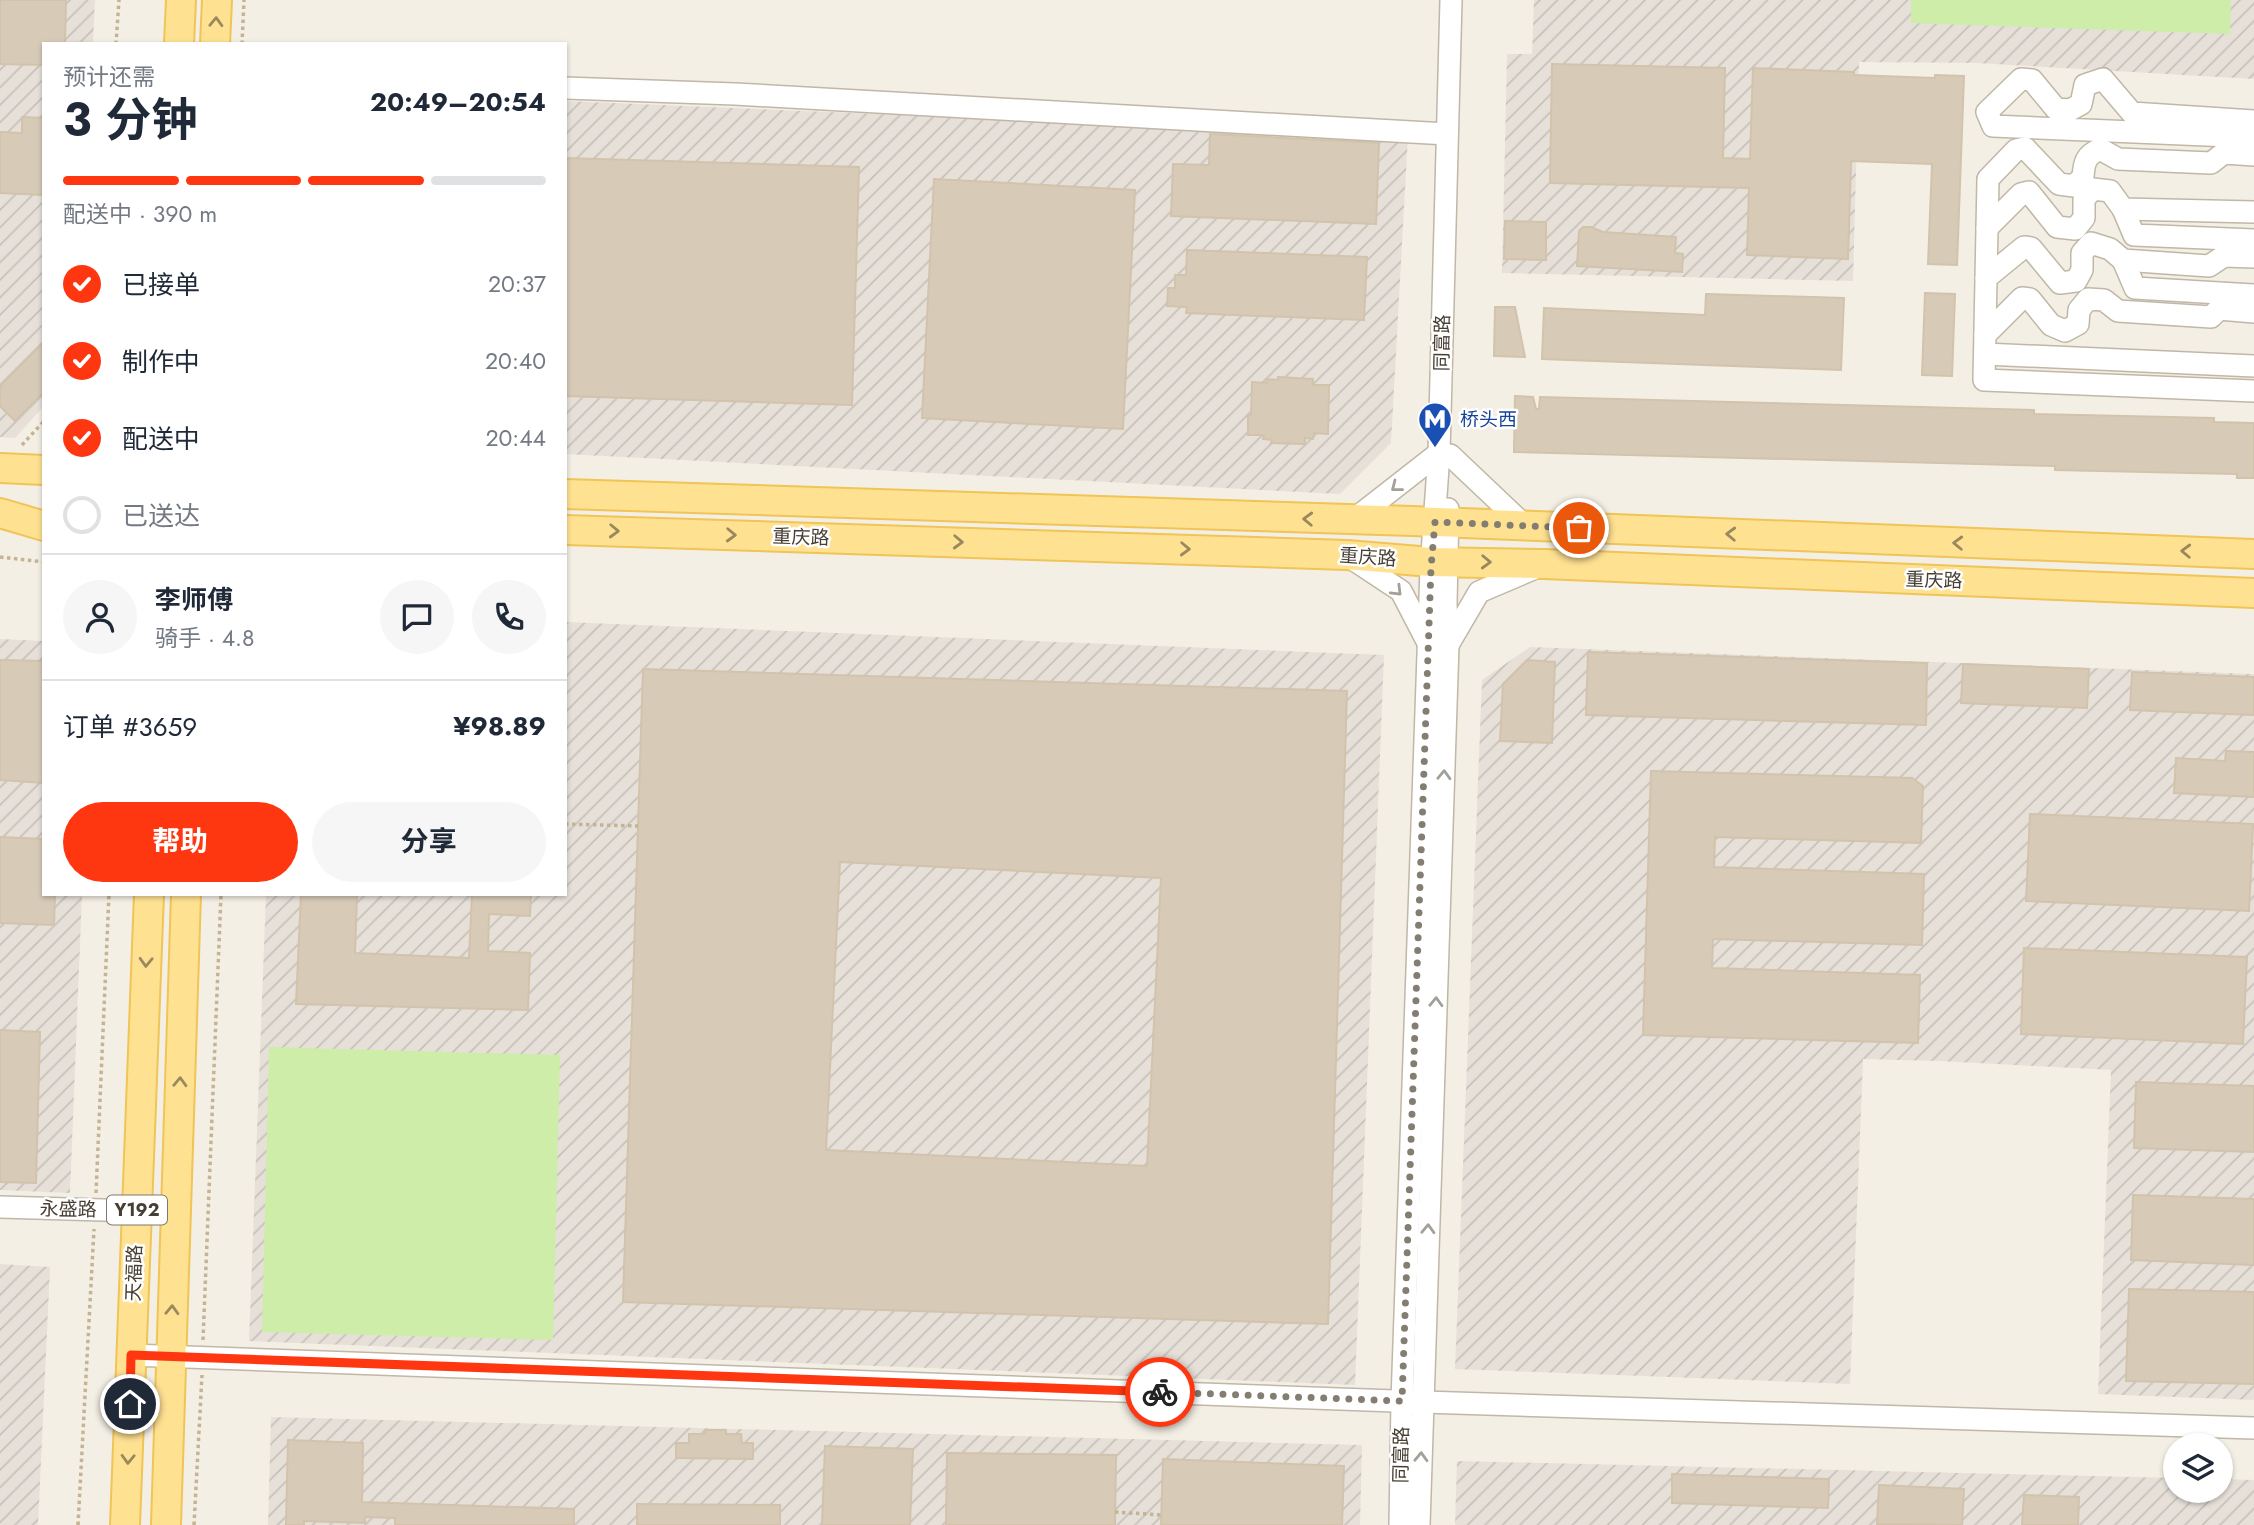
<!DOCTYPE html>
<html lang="zh">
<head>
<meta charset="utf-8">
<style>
  body { margin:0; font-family:Jost,"Noto Sans SC",sans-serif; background:#f6f6f7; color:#1f2937; height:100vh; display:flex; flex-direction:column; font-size:26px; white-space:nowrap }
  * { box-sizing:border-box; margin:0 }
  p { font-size:23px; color:#747a83 }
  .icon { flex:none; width:38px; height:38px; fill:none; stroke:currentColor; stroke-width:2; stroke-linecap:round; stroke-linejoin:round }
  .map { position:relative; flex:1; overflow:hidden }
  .sheet { position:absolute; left:42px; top:42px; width:525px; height:854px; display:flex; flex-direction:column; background:#fff; border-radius:0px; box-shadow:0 2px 5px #0004 }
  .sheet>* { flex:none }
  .fabs { position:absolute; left:2163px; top:1433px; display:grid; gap:14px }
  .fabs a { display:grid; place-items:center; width:70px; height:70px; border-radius:50%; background:#fff; box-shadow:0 2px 5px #0004; font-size:35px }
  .pin { position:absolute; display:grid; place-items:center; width:60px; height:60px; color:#fff; margin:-30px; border:4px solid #fff; border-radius:50%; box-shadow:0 2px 7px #0007 }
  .courier { position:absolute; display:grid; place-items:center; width:70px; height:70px; margin:-35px; border:5px solid #ff3710; border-radius:50%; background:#fff; color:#222; box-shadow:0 2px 9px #0007 }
  .summary em { font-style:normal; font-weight:700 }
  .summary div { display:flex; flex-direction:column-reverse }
  .summary { display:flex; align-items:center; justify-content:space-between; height:119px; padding:0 21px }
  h1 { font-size:46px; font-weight:700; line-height:52px }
  .bar { display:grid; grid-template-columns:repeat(4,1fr); gap:10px 7px; align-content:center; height:84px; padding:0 21px }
  .bar i { height:9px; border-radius:5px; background:#e0e1e3 }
  .bar .current { background:#ff3710 }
  .bar p { grid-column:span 4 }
  .line { display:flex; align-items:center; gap:18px; padding:0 21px; border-top:2px solid #e0e1e3 }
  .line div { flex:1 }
  .round { display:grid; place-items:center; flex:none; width:74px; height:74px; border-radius:37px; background:#f6f6f7 }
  ol { padding:0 21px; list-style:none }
  li { display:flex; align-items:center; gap:21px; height:77px }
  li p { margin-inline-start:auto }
  li .icon { padding:7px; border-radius:50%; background:#ff3710; color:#fff; stroke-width:4 }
  li:last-child { color:#747a83 }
  li i { width:38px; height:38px; border:4px solid #e0e1e3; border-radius:50% }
  .primary-button { display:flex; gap:14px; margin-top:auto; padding:14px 21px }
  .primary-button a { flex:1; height:80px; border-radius:42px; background:#ff3710; color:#fff; font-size:28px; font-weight:700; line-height:80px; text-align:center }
  .primary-button a+a { background:#f6f6f7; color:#1f2937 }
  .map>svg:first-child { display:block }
  .industrial { fill:url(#industrial-furrows) }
  .green { fill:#cdeda8 }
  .building { fill:#d7cbb8; stroke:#d2c3ab; stroke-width:2; fill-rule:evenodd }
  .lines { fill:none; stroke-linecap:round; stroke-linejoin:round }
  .minor-casing { stroke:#c0b7a6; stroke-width:24 }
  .major-casing { stroke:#f0c456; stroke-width:32 }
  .path { stroke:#c4b495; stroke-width:3.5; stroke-dasharray:3.5 3.5; stroke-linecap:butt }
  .minor { stroke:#fff; stroke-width:21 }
  .major { stroke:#ffe192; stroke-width:28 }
  .oneway { stroke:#9a885e }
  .oneway2 { stroke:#a39f99 }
  .done { stroke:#847d71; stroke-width:7; stroke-dasharray:0 12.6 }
  .route { stroke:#ff3710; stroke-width:9 }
  .labels { text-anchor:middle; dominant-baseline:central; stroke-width:5; stroke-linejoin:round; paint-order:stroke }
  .shield { fill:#fff; stroke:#7e7970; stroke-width:2 }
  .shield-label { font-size:18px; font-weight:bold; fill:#473f33 }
  .street-label { font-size:19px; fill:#473f33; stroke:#fff }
  .transit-label { font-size:19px; fill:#164399; stroke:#fff; text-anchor:start }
</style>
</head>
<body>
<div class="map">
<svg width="2254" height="1525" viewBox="0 0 2254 1525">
  <defs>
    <pattern id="industrial-furrows" width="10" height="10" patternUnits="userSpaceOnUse" patternTransform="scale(1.75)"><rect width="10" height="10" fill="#e6e0d9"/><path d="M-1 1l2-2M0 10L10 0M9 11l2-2" fill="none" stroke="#c7c1bb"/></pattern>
  </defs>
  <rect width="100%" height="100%" fill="#f4efe4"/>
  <g class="industrial">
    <path d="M0,0H95L93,44H44V406L15,438L0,437Z"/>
    <path d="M1534,0H2254V79L1977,63L1859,62L1853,281L1502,273L1507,54H1532Z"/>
    <path d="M565,101L1408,136L1391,443L1340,494L565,454Z"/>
    <path d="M565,622L1384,655L1355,1385L249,1341L266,894H565Z"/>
    <path d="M0,639L44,641V894H82L70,1193L0,1190Z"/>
    <path d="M1530,647L2254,674V1400L2098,1394L2111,1070L1939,1061L1863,1059L1850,1384L1455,1369L1482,680Z"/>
    <path d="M0,1264L50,1267L38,1525H0Z"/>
    <path d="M271,1417L1362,1445L1360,1525H268Z"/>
    <path d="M1457,1461L2175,1478V1491H2221V1479L2254,1480V1525H1455Z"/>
  </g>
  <g class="green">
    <path d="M1911,0H2231L2230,34L1911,23Z"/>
    <path d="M269,1047L560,1055L553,1340L262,1332Z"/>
  </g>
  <g class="building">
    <path d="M0,0H66L65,44H44V65L0,64Z"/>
    <path d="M1552,64L1725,68L1723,158L1750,159L1753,68L1854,72V75L1935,78V75L1964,76L1957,265L1928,264L1932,164L1851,161L1848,259L1747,255L1749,188L1550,183Z"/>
    <path d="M22,117L44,118V195L0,193V132L22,133Z"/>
    <path d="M1210,134L1379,143L1376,224L1171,216L1173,164L1209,165Z"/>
    <path d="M565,158L859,167L852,405L565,396Z"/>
    <path d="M934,179L1135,190L1123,429L922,418Z"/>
    <path d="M1505,221L1546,222V260L1504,259Z"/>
    <path d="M1583,227H1591L1603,232L1676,237L1675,253L1683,254L1682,272L1577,266L1579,231Z"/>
    <path d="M1187,250L1367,257L1364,320L1186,313L1187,307L1167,306L1168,288H1175V275H1186Z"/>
    <path d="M1925,293L1955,294L1952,376L1922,375Z"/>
    <path d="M1706,294L1844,298L1841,370L1542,359L1544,308L1705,315Z"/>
    <path d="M1495,307H1515L1525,357L1494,356Z"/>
    <path d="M44,342V392L15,421L0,406V386Z"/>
    <path d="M1278,377L1313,379V385H1329L1328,434L1314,433L1313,439L1305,438V444L1271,443L1272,440L1263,439L1264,435H1248V415H1251L1252,382L1267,383L1266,379L1278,380Z"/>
    <path d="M1515,396L1533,397L1536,409H1539L1540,397L2034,410V414L2214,418V422L2254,423V478H2237V474L2055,470V466L1514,452Z"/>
    <path d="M1588,652L1927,663L1926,725L1586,715Z"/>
    <path d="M0,660L44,661V783L0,780Z"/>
    <path d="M1527,660L1555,662L1552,743L1500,741L1503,684Z"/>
    <path d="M1963,664L2089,669L2087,708L1961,703Z"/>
    <path d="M643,669L1347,691L1328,1324L623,1302ZM840,862L1161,878L1147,1166L826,1150Z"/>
    <path d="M2132,672L2254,677V715L2130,710Z"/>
    <path d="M2226,751L2254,752V797L2174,793L2176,758L2225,761Z"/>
    <path d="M1651,771L1912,778L1923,786L1921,843L1715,837L1714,867L1924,874L1922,945L1713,939L1712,968L1920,975L1918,1043L1643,1035Z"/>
    <path d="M2030,814L2253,824L2249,911L2026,901Z"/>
    <path d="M0,837L44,839V894H55L54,925L0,923Z"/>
    <path d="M301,894H357L355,953L469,958L472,894H531L530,916L489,914L488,951L530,953L528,1010L296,1004Z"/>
    <path d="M2024,948L2247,957L2243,1044L2021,1034Z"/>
    <path d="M0,1030L40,1032L36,1183L0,1182Z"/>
    <path d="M2136,1082L2254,1086V1152L2134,1148Z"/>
    <path d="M2133,1195L2254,1199V1265L2131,1260Z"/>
    <path d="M2129,1289L2254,1292V1384L2126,1381Z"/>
    <path d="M705,1430H726V1434H741L742,1443H753V1459L676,1458V1443H689V1434H705Z"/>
    <path d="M288,1440L363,1443L362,1502L574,1509V1525H395V1518L365,1517V1523L304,1521V1525H286Z"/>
    <path d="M825,1446L913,1449L910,1525H822Z"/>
    <path d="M947,1453L1116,1455L1115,1525H946Z"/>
    <path d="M1163,1459L1344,1466L1342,1525H1161Z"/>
    <path d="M1672,1474L1829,1479L1828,1508L1672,1503Z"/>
    <path d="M1879,1485L1964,1489L1962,1525L1877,1524Z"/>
    <path d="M2024,1495L2079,1497L2078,1525H2022Z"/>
    <path d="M637,1504L780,1505V1525H637Z"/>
  </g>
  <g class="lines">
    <g class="minor-casing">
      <g id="minor">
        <path d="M565,88L735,94L1447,134"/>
        <path d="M2254,121L2132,113L2103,79L2085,85L2081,104L2070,110L2056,109L2032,80L2021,79L1987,112L1993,126L2254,137"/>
        <path d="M2254,155L2224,153L2211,163L2118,159L2100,149C2086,155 2084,162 2083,177L2074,186L2059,184L2025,148L2016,150L1988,179L1984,380L2254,391"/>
        <path d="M2123,209L2134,235L2254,240"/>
        <path d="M1987,228L2021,194L2029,192L2057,227L2075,229L2084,218V199L2093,189L2110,191L2123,209L2254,212"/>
        <path d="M2123,260L2135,288L2254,295"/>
        <path d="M1986,278L2024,247L2031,248L2060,283L2076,281L2082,270V253L2091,243L2110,249L2123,260L2209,266L2224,256L2254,257"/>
        <path d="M1985,335L2022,298L2030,299L2051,325L2065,331L2078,324L2079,310L2088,299L2104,300L2118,311L2211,317L2219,309L2254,312"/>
        <path d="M1985,354L2254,366"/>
        <path d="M1450,455L1525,526"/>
        <path d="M1352,521L1439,453"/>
        <path d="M1348,556L1401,591L1428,643"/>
        <path d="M1448,645L1479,592L1540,566"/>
        <path d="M0,1207L137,1211"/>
        <path d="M131,1355L1423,1402L2254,1428"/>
        <path d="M1400,1525L1402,1401L1431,568L1439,453L1451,0"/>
        <path d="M1419,1525L1448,645L1446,604L1448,509"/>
      </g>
    </g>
    <g class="major-casing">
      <g id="major">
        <path d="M179,44L181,0"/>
        <path d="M215,44L217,0"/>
        <path d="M0,468L44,470"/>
        <path d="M565,494L1412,521L2254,554"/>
        <path d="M0,513L44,526"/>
        <path d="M565,530L1347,555L1431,562L1544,564L2254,593"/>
        <path d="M125,1525L149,894"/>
        <path d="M166,1525L186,894"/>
      </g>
    </g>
    <g class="path">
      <path d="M116,44L119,0"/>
      <path d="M242,44L244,0"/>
      <path d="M22,445L44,421"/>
      <path d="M0,557L44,562"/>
      <path d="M565,824L638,826"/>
      <path d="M96,1193L109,894"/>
      <path d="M203,1340L221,894"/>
      <path d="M1115,1512L1161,1515"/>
      <path d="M78,1525L94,1229"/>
      <path d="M194,1525L202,1375"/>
    </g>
    <use href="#minor" class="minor"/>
    <use href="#major" class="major"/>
  </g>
  <defs><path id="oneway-chevron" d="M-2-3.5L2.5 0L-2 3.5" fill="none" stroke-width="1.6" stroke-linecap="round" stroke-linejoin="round" transform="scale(1.75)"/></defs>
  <g class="oneway">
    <use href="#oneway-chevron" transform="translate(216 22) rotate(-88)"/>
    <use href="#oneway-chevron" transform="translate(1308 519) rotate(-178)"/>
    <use href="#oneway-chevron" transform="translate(614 531) rotate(2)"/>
    <use href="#oneway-chevron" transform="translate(1731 534) rotate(-178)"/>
    <use href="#oneway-chevron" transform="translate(731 535) rotate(2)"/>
    <use href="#oneway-chevron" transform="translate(958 542) rotate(2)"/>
    <use href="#oneway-chevron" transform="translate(1958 543) rotate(-178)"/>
    <use href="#oneway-chevron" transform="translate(1185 549) rotate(2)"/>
    <use href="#oneway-chevron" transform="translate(2186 551) rotate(-178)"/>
    <use href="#oneway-chevron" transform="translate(1486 562) rotate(2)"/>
    <use href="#oneway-chevron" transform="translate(146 962) rotate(92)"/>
    <use href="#oneway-chevron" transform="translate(180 1082) rotate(-88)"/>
    <use href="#oneway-chevron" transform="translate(172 1310) rotate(-88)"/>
    <use href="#oneway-chevron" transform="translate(128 1459) rotate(92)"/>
  </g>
  <g class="oneway2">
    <use href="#oneway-chevron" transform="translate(1396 487) rotate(142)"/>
    <use href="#oneway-chevron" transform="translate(1397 591) rotate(45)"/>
    <use href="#oneway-chevron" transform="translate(1444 775) rotate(-88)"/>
    <use href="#oneway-chevron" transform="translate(1436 1002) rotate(-88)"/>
    <use href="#oneway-chevron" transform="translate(1428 1229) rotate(-88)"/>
    <use href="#oneway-chevron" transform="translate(1421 1457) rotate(-88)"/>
  </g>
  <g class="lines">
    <path class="done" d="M1160,1392L1402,1401L1431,568L1435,522L1579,528"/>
    <path class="route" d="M130,1404L131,1355L1160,1392"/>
  </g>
  <defs>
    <g id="metro-pin" transform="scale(1.75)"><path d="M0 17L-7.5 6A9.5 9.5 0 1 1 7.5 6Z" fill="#1a4fb4" stroke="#fff"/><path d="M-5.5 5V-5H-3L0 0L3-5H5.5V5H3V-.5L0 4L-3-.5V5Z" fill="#fff"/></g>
  </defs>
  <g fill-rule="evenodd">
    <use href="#metro-pin" x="1435" y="419"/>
  </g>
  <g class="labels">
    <rect class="shield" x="107" y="1195.5" width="60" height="29" rx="5"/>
    <g class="shield-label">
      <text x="137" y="1210">Y192</text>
    </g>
    <g class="street-label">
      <text transform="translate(1442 343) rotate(-89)">同富路</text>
      <text transform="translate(801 537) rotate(2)">重庆路</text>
      <text transform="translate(1368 557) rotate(4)">重庆路</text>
      <text transform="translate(1934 580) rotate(2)">重庆路</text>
      <text transform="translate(68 1209) rotate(1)">永盛路</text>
      <text transform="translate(134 1273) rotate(-88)">天福路</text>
      <text transform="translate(1401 1455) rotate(-89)">同富路</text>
    </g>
    <g class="transit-label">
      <text x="1460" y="419">桥头西</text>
    </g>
  </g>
</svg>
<div class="fabs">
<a><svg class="icon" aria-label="layers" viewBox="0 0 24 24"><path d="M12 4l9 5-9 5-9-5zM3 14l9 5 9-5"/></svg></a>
</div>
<div class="pin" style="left:1579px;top:528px;background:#ea580c"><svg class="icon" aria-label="bag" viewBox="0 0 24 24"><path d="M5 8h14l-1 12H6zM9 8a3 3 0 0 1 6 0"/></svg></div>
<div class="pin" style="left:130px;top:1404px;background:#1f2937"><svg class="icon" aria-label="home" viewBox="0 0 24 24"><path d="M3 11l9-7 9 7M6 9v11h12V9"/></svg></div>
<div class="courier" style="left:1160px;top:1392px"><svg class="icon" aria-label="bike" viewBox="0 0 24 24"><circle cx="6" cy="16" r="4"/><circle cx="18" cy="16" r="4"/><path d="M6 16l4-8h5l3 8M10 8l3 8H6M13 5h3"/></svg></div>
<section class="sheet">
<div class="summary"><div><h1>3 分钟</h1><p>预计还需</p></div><em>20:49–20:54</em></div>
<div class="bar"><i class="current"></i><i class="current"></i><i class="current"></i><i></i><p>配送中 · 390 m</p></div>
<ol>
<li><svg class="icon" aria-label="check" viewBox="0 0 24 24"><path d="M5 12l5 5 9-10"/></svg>已接单<p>20:37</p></li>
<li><svg class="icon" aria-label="check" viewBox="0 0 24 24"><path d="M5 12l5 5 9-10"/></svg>制作中<p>20:40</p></li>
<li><svg class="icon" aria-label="check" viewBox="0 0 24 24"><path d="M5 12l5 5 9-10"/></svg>配送中<p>20:44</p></li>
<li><i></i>已送达</li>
</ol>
<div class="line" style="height:126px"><a class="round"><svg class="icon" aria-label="person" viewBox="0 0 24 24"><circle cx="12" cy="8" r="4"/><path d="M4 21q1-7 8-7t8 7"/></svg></a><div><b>李师傅</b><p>骑手 · 4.8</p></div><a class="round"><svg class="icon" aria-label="chat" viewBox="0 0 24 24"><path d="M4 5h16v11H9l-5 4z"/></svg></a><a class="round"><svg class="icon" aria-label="phone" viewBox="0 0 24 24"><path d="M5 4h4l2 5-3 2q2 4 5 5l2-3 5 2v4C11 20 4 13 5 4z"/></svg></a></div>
<div class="line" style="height:91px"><div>订单 #3659</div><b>¥98.89</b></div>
<div class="primary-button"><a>帮助</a><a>分享</a></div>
</section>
</div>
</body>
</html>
